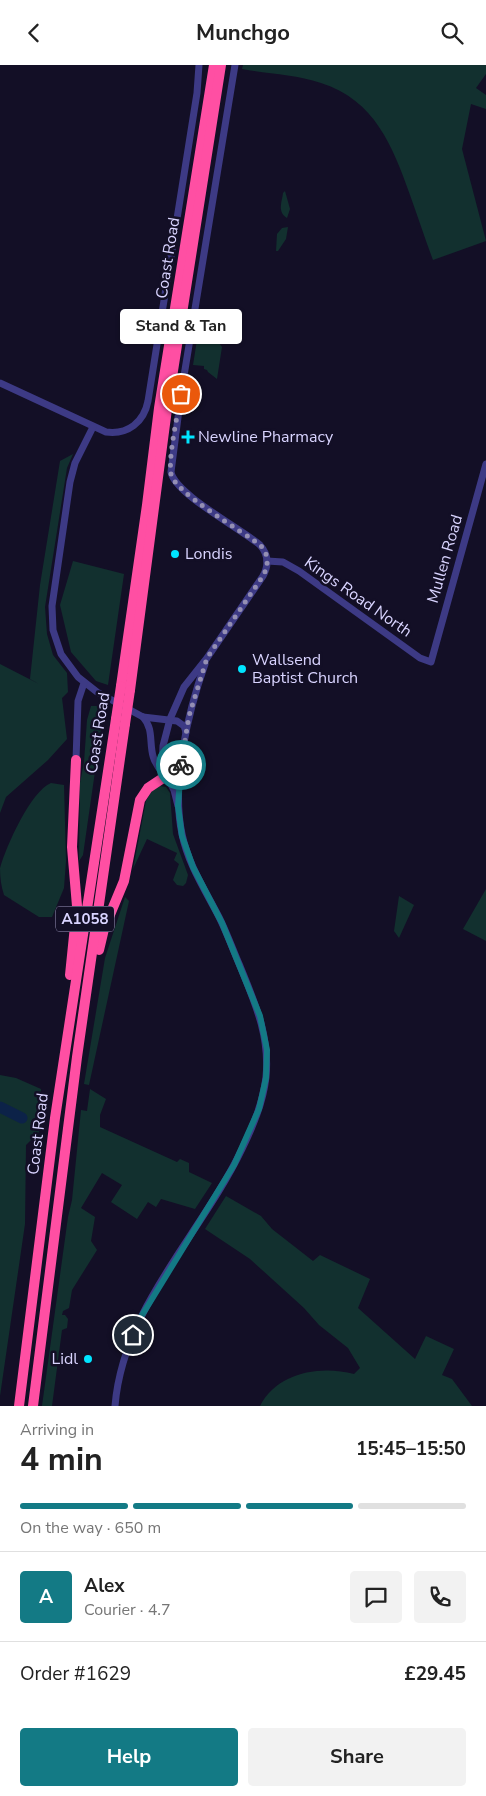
<!DOCTYPE html>
<html lang="en">
<head>
<meta charset="utf-8">
<style>
  body { margin:0; font-family:"Nunito Sans",sans-serif; background:#f2f2f2; color:#222; height:100vh; display:flex; flex-direction:column; font-size:19px; white-space:nowrap }
  * { box-sizing:border-box; margin:0 }
  p { font-size:16px; color:#767676 }
  .icon { flex:none; width:28px; height:28px; fill:none; stroke:currentColor; stroke-width:2; stroke-linecap:round; stroke-linejoin:round }
  .map { position:relative; height:1341px; overflow:hidden }
  .drawer { display:flex; flex-direction:column; background:#fff; flex:1 }
  .drawer>* { flex:none }
  .pin { position:absolute; display:grid; place-items:center; width:42px; height:42px; color:#fff; margin:-21px; border:2px solid #fff; border-radius:50%; box-shadow:0 1px 5px #0007 }
  .courier { position:absolute; display:grid; place-items:center; width:50px; height:50px; margin:-25px; border:4px solid #137a85; border-radius:50%; background:#fff; color:#222; box-shadow:0 1px 6px #0007 }
  .bubble { position:absolute; height:35px; border-radius:5px; background:#fff; box-shadow:0 1px 4px #0004; font-size:16px; font-weight:700; line-height:35px; text-align:center }
  .summary em { font-style:normal; font-weight:700 }
  .summary div { display:flex; flex-direction:column-reverse }
  .summary { display:flex; align-items:center; justify-content:space-between; height:85px; padding:0 20px }
  h1 { font-size:32px; font-weight:700; line-height:38px }
  .bar { display:grid; grid-template-columns:repeat(4,1fr); gap:8px 5px; align-content:center; height:60px; padding:0 20px }
  .bar i { height:6px; border-radius:4px; background:#e0e0e0 }
  .bar .selected { background:#137a85 }
  .bar p { grid-column:span 4 }
  .line { display:flex; align-items:center; gap:12px; padding:0 20px; border-top:1px solid #e0e0e0 }
  .line div { flex:1 }
  .round { display:grid; place-items:center; flex:none; width:52px; height:52px; border-radius:5px; background:#f2f2f2 }
  .button { display:flex; gap:10px; margin-top:auto; padding:10px 20px }
  .button a { flex:1; height:58px; border-radius:5px; background:#137a85; color:#fff; font-size:20px; font-weight:700; line-height:58px; text-align:center }
  .button a+a { background:#f2f2f2; color:#222 }
  header { display:flex; justify-content:space-between; align-items:center; height:65px; padding:0 20px; background:#fff; font-size:22px; font-weight:700 }
  .map>svg:first-child { display:block }
  .green { fill:#12302f }
  .lines { fill:none; stroke-linecap:round; stroke-linejoin:round }
  .river { stroke:#0c2248; stroke-width:11 }
  .minor { stroke:#3d3a85; stroke-width:7 }
  .highway { stroke:#ff4fa3; stroke-width:10 }
  .highway-bridge { stroke:#ff4fa3; stroke-width:10 }
  .done { stroke:#948fb3; stroke-width:5; stroke-dasharray:0 9 }
  .route { stroke:#137a85; stroke-width:6 }
  .poi-dot { fill:#00e5ff; stroke:#130f26; stroke-width:2 }
  .labels { text-anchor:middle; dominant-baseline:central; stroke-width:5; stroke-linejoin:round; paint-order:stroke }
  .shield { fill:#130f26; stroke:#9e99be; stroke-width:1 }
  .shield-label { font-size:15px; font-weight:bold; fill:#d9d4ff }
  .street-label { font-size:16px; fill:#d9d4ff; stroke:#130f26 }
  .poi-label { font-size:16px; fill:#d9d4ff; stroke:#130f26; text-anchor:start }
</style>
</head>
<body>
<header><svg class="icon" aria-label="back" viewBox="0 0 24 24"><path d="M15 5l-7 7 7 7"/></svg>Munchgo<svg class="icon" aria-label="search" viewBox="0 0 24 24"><circle cx="10" cy="10" r="6"/><path d="M15 15l6 6"/></svg></header>
<div class="map">
<svg width="486" height="1341" viewBox="0 0 486 1341">
  <rect width="100%" height="100%" fill="#130f26"/>
  <g class="green">
    <path d="M243,0H486V9L476,23L486,30V44L471,39L462,84L486,176L433,195C425,174 418,152 410,130C393,82 375,35 321,18C295,9 269,9 242,4Z"/>
    <path d="M285,126L290,144L287,153C277,147 282,137 283,128Z"/>
    <path d="M288,162L286,174L278,186H276L277,169L282,163Z"/>
    <path d="M205,271L219,278L222,282L217,314L208,307L207,305L204,304V301L193,300L197,275Z"/>
    <path d="M73,389L67,403L45,542L47,569L53,590L67,608L68,627L62,633L67,674L48,695L6,732L0,748V599L39,619L30,614L40,520L60,396Z"/>
    <path d="M73,496L124,509L108,620L96,616L71,587L60,540Z"/>
    <path d="M91,641H97L104,644L83,790L79,796L80,718L84,697L87,655Z"/>
    <path d="M51,718L64,720L66,796L64,823L52,852H39L4,830C1,821 0,812 0,803C6,781 31,726 51,718Z"/>
    <path d="M160,721L166,722L170,728L173,769L188,810L186,818L183,821L177,820L173,815L179,799L174,795L177,788L147,774L133,804L146,736L152,726Z"/>
    <path d="M486,824V876L463,864Z"/>
    <path d="M399,831L414,840L399,873L394,866Z"/>
    <path d="M125,832L129,836L89,1020L84,1019L105,893Z"/>
    <path d="M0,1010L16,1013L41,1024L39,1067L26,1080L25,1159L0,1331Z"/>
    <path d="M90,1024L106,1034L100,1050V1062L177,1097L180,1094L189,1098V1107L212,1118L195,1144L161,1134L156,1142L148,1137L137,1154L111,1137L122,1120L102,1108L81,1143L95,1152L91,1176L97,1185L72,1225L69,1243L63,1246L62,1250H65L68,1254L67,1263L62,1265L52,1341H42L68,1152L72,1135L81,1045L87,1046Z"/>
    <path d="M226,1131L261,1151L272,1164L313,1196L320,1190L370,1214L358,1243L415,1294L426,1271L454,1284L442,1310L452,1314L472,1341H260C277,1308 319,1300 354,1309L360,1303L348,1283L319,1260L304,1243L250,1194L205,1164Z"/>
  </g>
  <g class="lines">
    <path class="river" d="M0,1042L22,1053"/>
    <g class="minor">
      <path d="M0,318L106,367C128,370 144,357 148,336L197,28L199,0"/>
      <path d="M93,362L75,398L70,417L52,541L53,565L61,589L78,612L97,627L143,652L177,656L184,661L186,667"/>
      <path d="M267,496L283,497L299,506L420,593L431,597L486,399"/>
      <path d="M143,652C158,669 143,687 163,708"/>
      <path d="M76,695L78,636L84,618"/>
      <path d="M166,711L176,704L180,695"/>
      <path d="M178,741L174,725L164,706L162,696L163,681L170,654L184,622L207,593L263,511C269,500 268,489 260,480C240,463 175,429 171,407L181,329L235,0"/>
      <path d="M115,1341C123,1242 201,1170 242,1084C253,1061 263,1038 266,1012C270,971 255,938 240,901C233,885 227,868 219,852C205,825 188,799 182,769C171,718 188,647 205,599"/>
    </g>
    <g class="highway">
      <path d="M121,621L147,440L159,343L214,0"/>
      <path d="M130,625L167,344L221,0"/>
      <path d="M99,885L104,864L124,816L140,735L148,723L166,711"/>
      <path d="M70,910L77,841L72,782L76,695"/>
      <path d="M19,1341L55,1053L116,654"/>
      <path d="M33,1341L77,992L125,659"/>
    </g>
    <g class="highway-bridge">
      <path d="M116,654L121,621"/>
      <path d="M125,659L130,625"/>
    </g>
  </g>
  <g class="lines">
    <path class="done" d="M181,329C178,349 168,391 171,409C174,427 242,466 260,480C269,489 269,500 263,511L207,593L189,651L181,700"/>
    <path class="route" d="M133,1270L136,1260L234,1100L259,1044L266,1013L267,985L260,951L222,858L193,802L182,771L178,741L181,700"/>
  </g>
  <g class="poi-dot">
    <path d="M185.5 364.5h5v5h5v5h-5v5h-5v-5h-5v-5h5z"/>
    <circle cx="175" cy="489" r="5"/>
    <circle cx="242" cy="604" r="5"/>
    <circle cx="88" cy="1294" r="5"/>
  </g>
  <g class="labels">
    <rect class="shield" x="56" y="841.5" width="58" height="25" rx="4"/>
    <g class="shield-label">
      <text x="85" y="854">A1058</text>
    </g>
    <g class="street-label">
      <text transform="translate(168 193) rotate(-81)">Coast Road</text>
      <text transform="translate(445 494) rotate(-74)">Mullen Road</text>
      <text transform="translate(358 532) rotate(35)">Kings Road North</text>
      <text transform="translate(98 668) rotate(-81)">Coast Road</text>
      <text transform="translate(38 1069) rotate(-83)">Coast Road</text>
    </g>
    <g class="poi-label">
      <text x="198" y="372">Newline Pharmacy</text>
      <text x="185" y="489">Londis</text>
      <text x="252" y="595">Wallsend<tspan x="252" dy="18">Baptist Church</tspan></text>
      <text x="78" y="1294" text-anchor="end">Lidl</text>
    </g>
  </g>
</svg>
<div class="pin" style="left:181px;top:329px;background:#ea580c"><svg class="icon" aria-label="bag" viewBox="0 0 24 24"><path d="M5 8h14l-1 12H6zM9 8a3 3 0 0 1 6 0"/></svg></div>
<div class="pin" style="left:133px;top:1270px;background:#1f2937"><svg class="icon" aria-label="home" viewBox="0 0 24 24"><path d="M3 11l9-7 9 7M6 9v11h12V9"/></svg></div>
<div class="courier" style="left:181px;top:700px"><svg class="icon" aria-label="bike" viewBox="0 0 24 24"><circle cx="6" cy="16" r="4"/><circle cx="18" cy="16" r="4"/><path d="M6 16l4-8h5l3 8M10 8l3 8H6M13 5h3"/></svg></div>
<div class="bubble" style="left:120px;top:244px;width:122px">Stand &amp; Tan</div>
</div>
<section class="drawer">
<div class="summary"><div><h1>4 min</h1><p>Arriving in</p></div><em>15:45–15:50</em></div>
<div class="bar"><i class="selected"></i><i class="selected"></i><i class="selected"></i><i></i><p>On the way · 650 m</p></div>
<div class="line" style="height:90px"><b class="round" style="background:#137a85;color:#fff">A</b><div><b>Alex</b><p>Courier · 4.7</p></div><a class="round"><svg class="icon" aria-label="chat" viewBox="0 0 24 24"><path d="M4 5h16v11H9l-5 4z"/></svg></a><a class="round"><svg class="icon" aria-label="phone" viewBox="0 0 24 24"><path d="M5 4h4l2 5-3 2q2 4 5 5l2-3 5 2v4C11 20 4 13 5 4z"/></svg></a></div>
<div class="line" style="height:65px"><div>Order #1629</div><b>£29.45</b></div>
<div class="button"><a>Help</a><a>Share</a></div>
</section>
</body>
</html>
